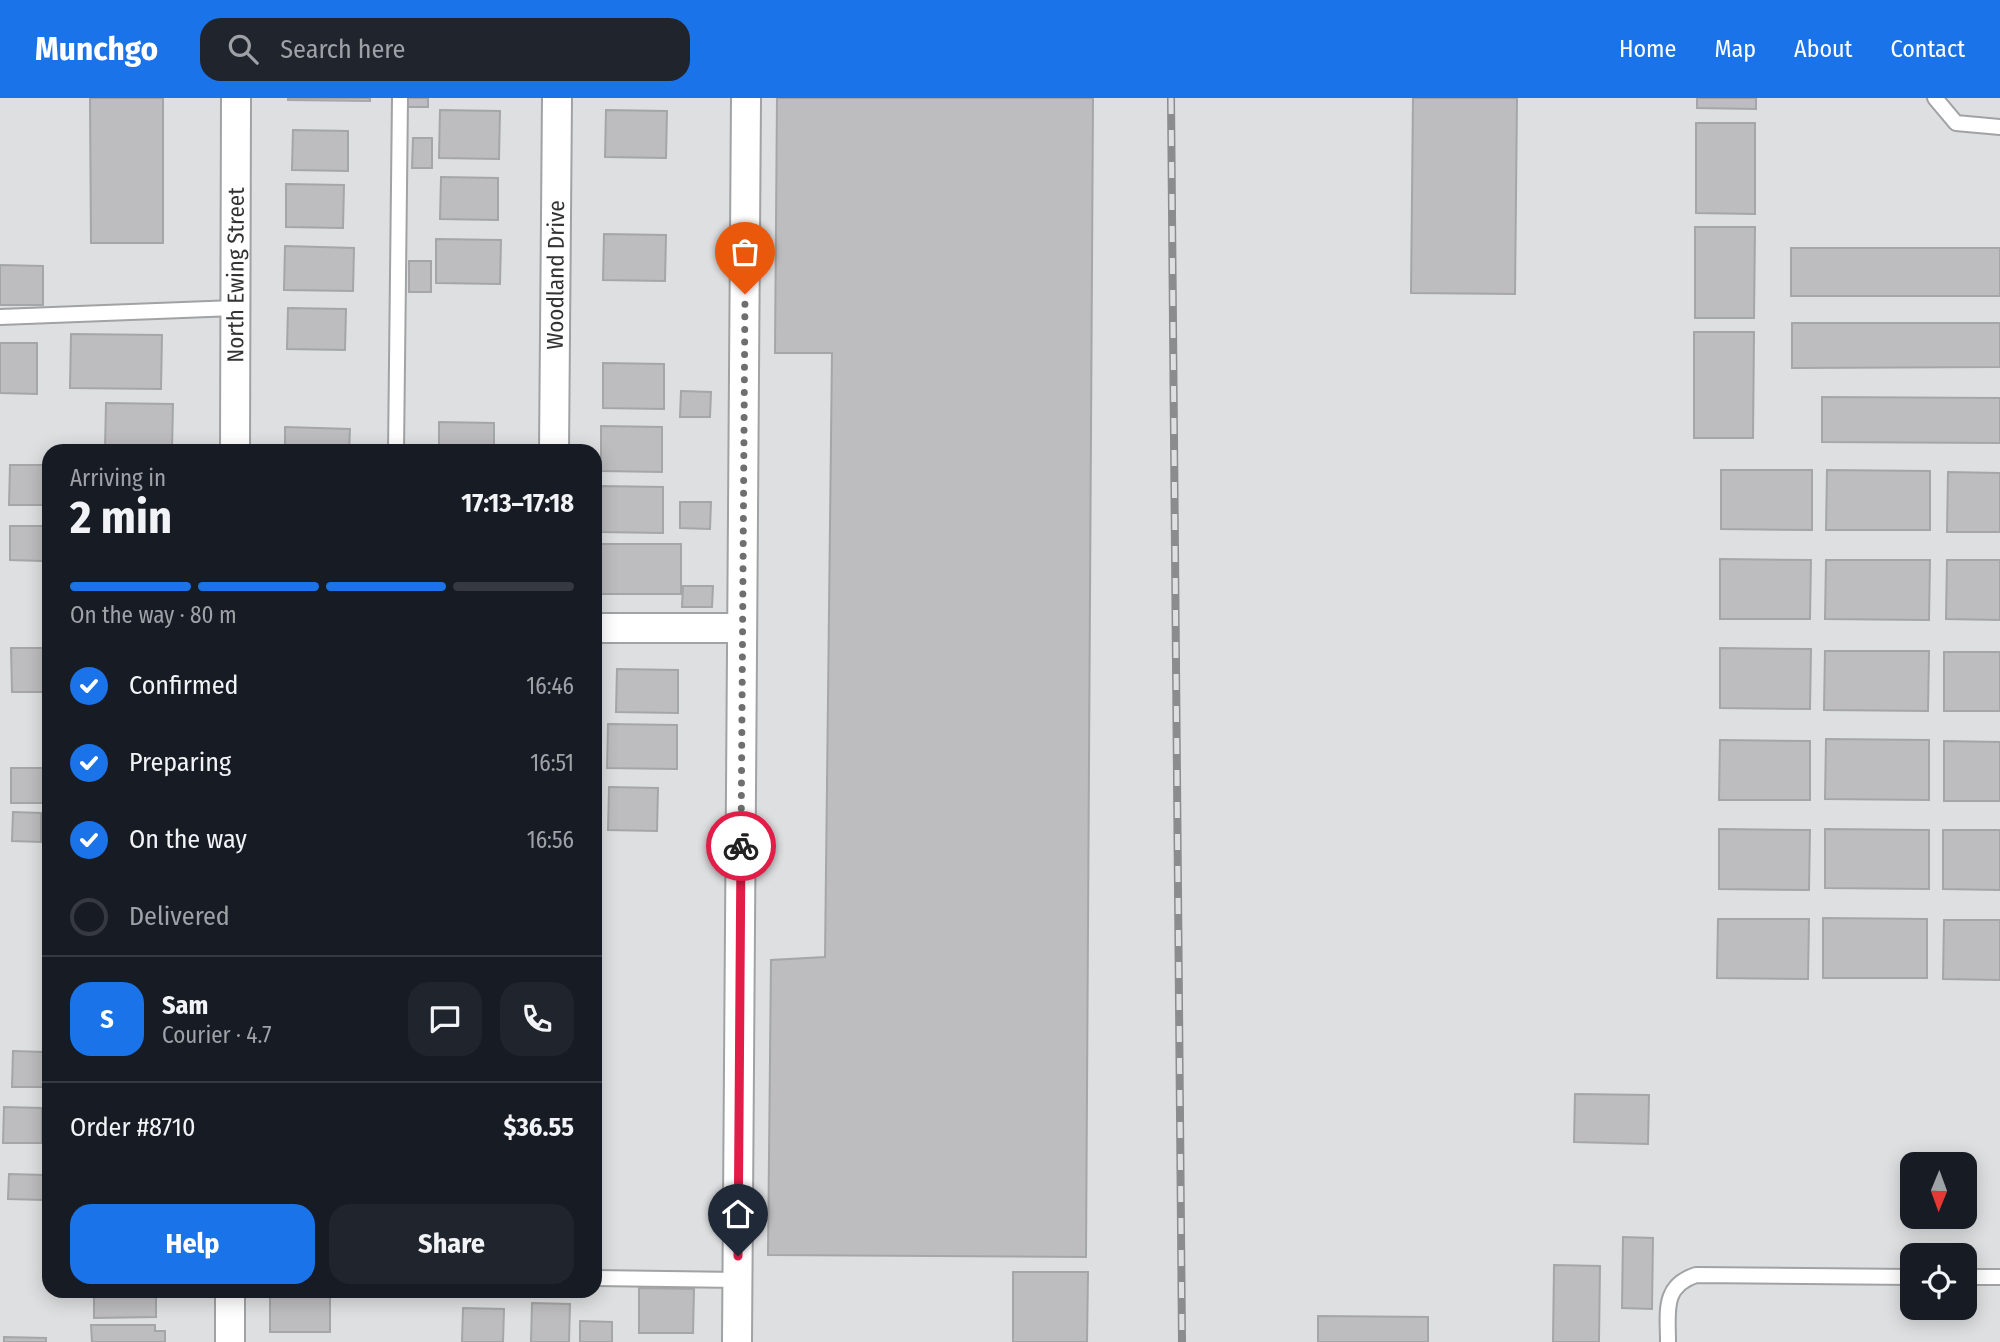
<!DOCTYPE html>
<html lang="en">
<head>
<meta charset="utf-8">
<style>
  body { margin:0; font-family:"Fira Sans Condensed",sans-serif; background:#20242c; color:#f1f3f6; height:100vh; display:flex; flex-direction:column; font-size:26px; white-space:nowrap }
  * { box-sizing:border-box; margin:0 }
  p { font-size:23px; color:#9ea1a6 }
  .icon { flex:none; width:38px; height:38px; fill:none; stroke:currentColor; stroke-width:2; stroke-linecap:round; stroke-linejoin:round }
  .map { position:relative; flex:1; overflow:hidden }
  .details { position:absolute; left:42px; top:346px; width:560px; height:854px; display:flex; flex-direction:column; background:#171b24; border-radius:21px; box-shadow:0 4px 18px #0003 }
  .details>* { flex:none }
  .needle { width:46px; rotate:181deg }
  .buttons { position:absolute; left:1900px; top:1054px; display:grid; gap:14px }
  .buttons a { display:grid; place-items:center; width:77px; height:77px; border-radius:14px; background:#171b24; box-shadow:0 4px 18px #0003; font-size:35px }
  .pin { position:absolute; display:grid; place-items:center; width:60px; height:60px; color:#fff; margin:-72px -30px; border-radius:50% 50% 50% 0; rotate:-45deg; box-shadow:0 0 7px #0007 }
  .pin .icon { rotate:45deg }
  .courier { position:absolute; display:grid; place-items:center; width:70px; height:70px; margin:-35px; border:5px solid #e11d48; border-radius:50%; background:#fff; color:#222; box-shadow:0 2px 9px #0007 }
  .overview em { font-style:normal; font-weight:700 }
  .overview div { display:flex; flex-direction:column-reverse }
  .overview { display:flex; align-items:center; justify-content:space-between; height:119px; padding:0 28px }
  h1 { font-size:46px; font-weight:700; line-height:52px }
  .bar { display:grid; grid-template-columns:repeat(4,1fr); gap:10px 7px; align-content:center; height:84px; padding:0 28px }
  .bar i { height:9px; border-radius:5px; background:#363941 }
  .bar .selected { background:#1a73e8 }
  .bar p { grid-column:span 4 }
  .line { display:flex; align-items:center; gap:18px; padding:0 28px; border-top:2px solid #363941 }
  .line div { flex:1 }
  .round { display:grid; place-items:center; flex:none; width:74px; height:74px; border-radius:21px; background:#20242c }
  ol { padding:0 28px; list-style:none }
  li { display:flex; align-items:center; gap:21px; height:77px }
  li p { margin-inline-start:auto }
  li .icon { padding:7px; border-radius:50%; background:#1a73e8; color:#fff; stroke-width:4 }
  li:last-child { color:#9ea1a6 }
  li i { width:38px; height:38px; border:4px solid #363941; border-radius:50% }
  .button { display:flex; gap:14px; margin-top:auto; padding:14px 28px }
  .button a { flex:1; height:80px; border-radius:21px; background:#1a73e8; color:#fff; font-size:28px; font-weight:700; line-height:80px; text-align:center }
  .button a+a { background:#20242c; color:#f1f3f6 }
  header { display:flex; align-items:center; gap:42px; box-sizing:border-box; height:98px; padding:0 35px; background:#1a73e8; color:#fff }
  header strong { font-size:33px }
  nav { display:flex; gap:38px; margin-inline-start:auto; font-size:24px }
  .search { width:490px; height:63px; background:#20242c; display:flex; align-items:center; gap:18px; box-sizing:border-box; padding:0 24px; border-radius:21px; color:#9ea1a6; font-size:26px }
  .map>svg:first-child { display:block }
  .building { fill:#bdbdbf; stroke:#a5a6a8; stroke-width:2 }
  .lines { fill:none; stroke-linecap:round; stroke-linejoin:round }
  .lane-casing { stroke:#a1a2a3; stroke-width:18 }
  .street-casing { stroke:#a1a2a3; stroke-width:32 }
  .lane { stroke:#fff; stroke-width:14 }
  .street { stroke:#fff; stroke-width:28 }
  .rail-casing { stroke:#8b8c8d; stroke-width:8 }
  .rail { stroke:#dedfe0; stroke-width:5; stroke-dasharray:16; stroke-linecap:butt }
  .done { stroke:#6f6f70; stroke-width:7; stroke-dasharray:0 12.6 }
  .route { stroke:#e11d48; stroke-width:9 }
  .labels { text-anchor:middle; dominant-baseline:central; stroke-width:6; stroke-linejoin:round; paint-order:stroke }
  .street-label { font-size:23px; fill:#333334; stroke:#dedfe0 }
</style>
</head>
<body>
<header>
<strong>Munchgo</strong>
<div class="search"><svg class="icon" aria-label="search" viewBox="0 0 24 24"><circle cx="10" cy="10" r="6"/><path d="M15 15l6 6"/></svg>Search here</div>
<nav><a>Home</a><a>Map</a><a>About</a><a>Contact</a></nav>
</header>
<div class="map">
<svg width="2000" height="1244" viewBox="0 0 2000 1244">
  <rect width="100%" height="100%" fill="#dedfe0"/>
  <g class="building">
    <path d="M90,0H163V145H91Z"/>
    <path d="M288,0H370V3L288,2Z"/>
    <rect x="408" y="0" width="20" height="9"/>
    <path d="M777,0H1093L1086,1159L768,1157L771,862L825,859L832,255H775Z"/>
    <path d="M1413,0H1517L1515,196L1411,195Z"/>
    <path d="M1697,0H1756V11L1697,10Z"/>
    <path d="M440,12L500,13L499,61L439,60Z"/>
    <path d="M606,12L667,13L666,60L605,59Z"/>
    <path d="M1696,25H1755V116L1696,115Z"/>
    <path d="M293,32L348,33V73L292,72Z"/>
    <path d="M413,40H432V70H412Z"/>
    <path d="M441,79L498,80V122L440,121Z"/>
    <path d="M286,86L344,87L343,130L286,129Z"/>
    <path d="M1695,129H1755L1754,220H1695Z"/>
    <path d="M604,136L666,137L665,183L603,182Z"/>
    <path d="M436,141L501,142L500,186L436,185Z"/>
    <path d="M285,148L354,150L353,193L284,192Z"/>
    <rect x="1791" y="150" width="209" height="48"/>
    <rect x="409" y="163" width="22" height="31"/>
    <path d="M0,167L43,168V207H0Z"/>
    <path d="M288,210L346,211L345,252L287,251Z"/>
    <path d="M1792,225H2000V269L1792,270Z"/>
    <path d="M1694,234H1754L1753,340H1694Z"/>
    <path d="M71,236L162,237L161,291L70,290Z"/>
    <path d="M0,245H37V296L0,295Z"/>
    <path d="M603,265L664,266V311L603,310Z"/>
    <path d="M681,293L711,294L710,319H680Z"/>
    <path d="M1822,299L2000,300V345L1822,344Z"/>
    <path d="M106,305L173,306L172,351L105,350Z"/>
    <path d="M439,324L494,325V354H439Z"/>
    <path d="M601,328L662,329V374L601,373Z"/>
    <path d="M285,329L350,331L349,354H285Z"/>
    <path d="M10,367H46V407H9Z"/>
    <path d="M1721,372H1812V432L1721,431Z"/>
    <path d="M1827,372L1930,373V432H1826Z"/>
    <path d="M1948,374L2000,375V434H1947Z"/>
    <path d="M600,388L663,389V435L600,434Z"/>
    <path d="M680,404H711L710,431L680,430Z"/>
    <path d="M10,428H44L43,463L10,462Z"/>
    <rect x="599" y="446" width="82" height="50"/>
    <path d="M1720,461L1811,462L1810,521H1720Z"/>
    <path d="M1826,462H1930L1929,522L1825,521Z"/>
    <path d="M1947,462H2000V522L1946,521Z"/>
    <path d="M683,488H713L712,509H682Z"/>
    <path d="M11,550H49V594H12Z"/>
    <path d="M1720,550L1811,551L1810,611L1720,610Z"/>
    <path d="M1825,553H1929L1928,613L1824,612Z"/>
    <rect x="1944" y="554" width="56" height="59"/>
    <path d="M617,571L678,572V615L616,614Z"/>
    <path d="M608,626L677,627V671L607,670Z"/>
    <path d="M1826,641L1929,642V702L1825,701Z"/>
    <path d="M1720,642L1810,643V702H1719Z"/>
    <path d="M1944,643L2000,644V703H1944Z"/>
    <rect x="11" y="670" width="34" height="35"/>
    <path d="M609,689L658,690L657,733L608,732Z"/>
    <path d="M13,714L41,715V744L12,743Z"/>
    <path d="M1719,731L1810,732L1809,792L1719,791Z"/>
    <path d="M1825,731L1929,732V791L1825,790Z"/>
    <path d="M1943,732H2000V792L1943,791Z"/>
    <path d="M1823,820L1927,821V880H1823Z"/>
    <path d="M1718,821H1809L1808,881L1717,880Z"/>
    <path d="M1944,822H2000V882L1943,881Z"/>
    <path d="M13,953L44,954L43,989H12Z"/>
    <path d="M1575,996L1649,997L1648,1046L1574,1044Z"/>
    <path d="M4,1009L42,1010V1045H3Z"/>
    <path d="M9,1076L45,1077V1102L8,1101Z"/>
    <path d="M1623,1139L1653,1140L1652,1211L1622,1210Z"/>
    <path d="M1554,1167L1600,1168L1599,1244H1553Z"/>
    <path d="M1013,1174H1088L1087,1244H1013Z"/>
    <path d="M639,1190L694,1191L693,1235H639Z"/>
    <path d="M94,1194H156V1219L94,1220Z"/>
    <rect x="270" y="1194" width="60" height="40"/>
    <path d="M532,1205L570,1206L569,1244H531Z"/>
    <path d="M463,1210L504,1211L503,1244H462Z"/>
    <path d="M1318,1218L1428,1219V1244H1318Z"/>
    <path d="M580,1223L612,1224V1244H580Z"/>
    <path d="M91,1227H155V1233H165V1244H92Z"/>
    <path d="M4,1239L46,1240V1244H4Z"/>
  </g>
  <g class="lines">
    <g class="lane-casing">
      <g id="lane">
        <path d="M1935,0L1956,25L2000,29"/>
        <path d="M0,219L235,210"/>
        <path d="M396,354L400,0"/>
        <path d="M1965,1179H2000"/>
        <path d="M595,1180L738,1182"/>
        <path d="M1668,1244C1668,1214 1662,1188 1696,1177L1913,1179"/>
      </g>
    </g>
    <g class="street-casing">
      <g id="street">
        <path id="s1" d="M235,354L236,0"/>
        <path id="s2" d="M554,354L557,0"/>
        <path d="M595,530H742"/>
        <path d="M230,1244V1194"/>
        <path d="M737,1244L746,0"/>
      </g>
    </g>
    <use href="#lane" class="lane"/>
    <use href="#street" class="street"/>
    <g class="rail-casing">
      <path id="rail" d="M1171,0L1182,1244"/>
    </g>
    <use href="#rail" class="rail"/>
  </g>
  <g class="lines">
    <path class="done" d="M741,748L745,196"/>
    <path class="route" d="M738,1158L741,748"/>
  </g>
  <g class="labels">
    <g class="street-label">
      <text stroke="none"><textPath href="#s1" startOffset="177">North Ewing Street</textPath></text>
      <text stroke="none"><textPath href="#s2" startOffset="177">Woodland Drive</textPath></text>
    </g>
  </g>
</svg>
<div class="buttons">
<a><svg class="needle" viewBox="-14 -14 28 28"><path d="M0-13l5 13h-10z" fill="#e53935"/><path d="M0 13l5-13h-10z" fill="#9ea1a6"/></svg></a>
<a><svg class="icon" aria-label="locate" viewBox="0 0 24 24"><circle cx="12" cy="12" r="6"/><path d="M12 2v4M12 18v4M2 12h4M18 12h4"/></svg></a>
</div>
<div class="pin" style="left:745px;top:196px;background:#ea580c"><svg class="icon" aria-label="bag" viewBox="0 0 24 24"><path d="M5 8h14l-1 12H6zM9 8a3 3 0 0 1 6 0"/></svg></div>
<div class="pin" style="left:738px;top:1158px;background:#1f2937"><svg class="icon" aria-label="home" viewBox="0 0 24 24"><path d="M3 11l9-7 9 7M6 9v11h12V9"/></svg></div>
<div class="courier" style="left:741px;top:748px"><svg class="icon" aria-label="bike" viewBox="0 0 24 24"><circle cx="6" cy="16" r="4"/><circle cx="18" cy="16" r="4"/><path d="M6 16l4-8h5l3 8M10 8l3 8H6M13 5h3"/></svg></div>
<section class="details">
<div class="overview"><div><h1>2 min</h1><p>Arriving in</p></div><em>17:13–17:18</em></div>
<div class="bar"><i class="selected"></i><i class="selected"></i><i class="selected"></i><i></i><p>On the way · 80 m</p></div>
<ol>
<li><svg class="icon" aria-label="check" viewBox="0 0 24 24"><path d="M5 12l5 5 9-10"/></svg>Confirmed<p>16:46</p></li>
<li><svg class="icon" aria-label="check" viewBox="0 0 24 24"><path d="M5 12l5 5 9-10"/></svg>Preparing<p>16:51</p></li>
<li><svg class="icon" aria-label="check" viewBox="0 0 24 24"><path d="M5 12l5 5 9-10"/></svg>On the way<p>16:56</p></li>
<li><i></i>Delivered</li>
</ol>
<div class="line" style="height:126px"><b class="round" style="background:#1a73e8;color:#fff">S</b><div><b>Sam</b><p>Courier · 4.7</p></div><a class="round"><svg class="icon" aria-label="chat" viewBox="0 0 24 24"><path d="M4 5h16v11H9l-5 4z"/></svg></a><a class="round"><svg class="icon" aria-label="phone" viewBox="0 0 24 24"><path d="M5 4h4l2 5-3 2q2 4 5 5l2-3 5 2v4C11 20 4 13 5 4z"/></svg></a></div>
<div class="line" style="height:91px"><div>Order #8710</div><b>$36.55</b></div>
<div class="button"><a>Help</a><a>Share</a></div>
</section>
</div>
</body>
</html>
